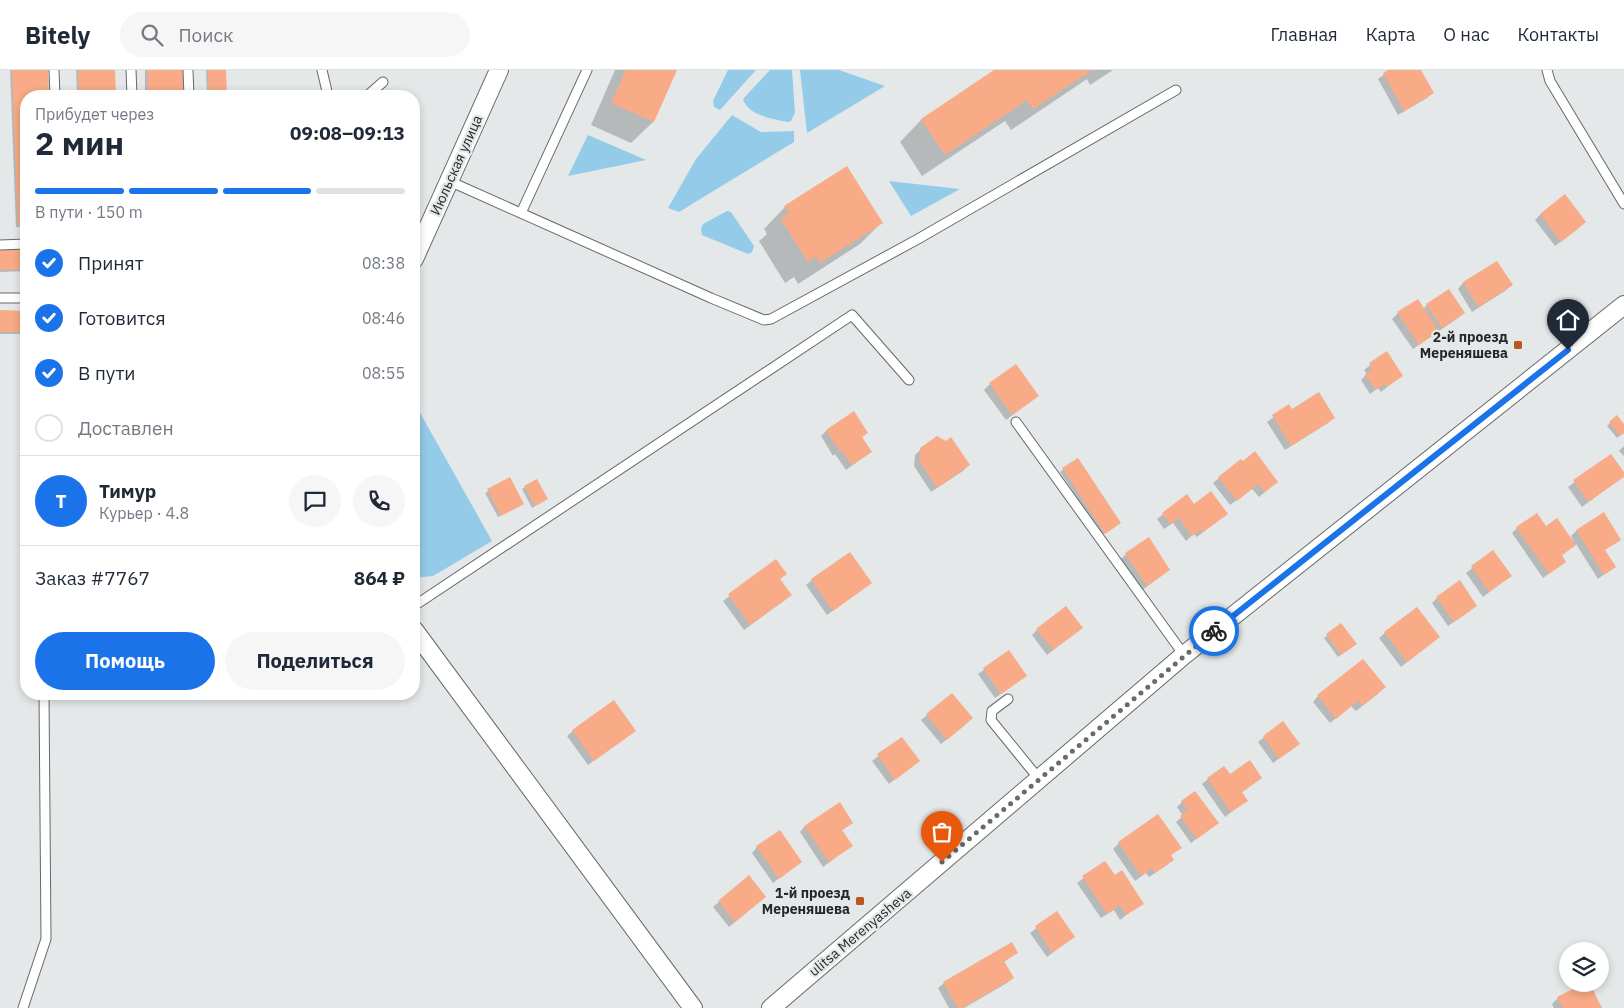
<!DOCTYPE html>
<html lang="ru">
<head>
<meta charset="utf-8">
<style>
  body { margin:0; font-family:"IBM Plex Sans",sans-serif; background:#f6f6f7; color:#1f2937; height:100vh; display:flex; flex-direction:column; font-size:19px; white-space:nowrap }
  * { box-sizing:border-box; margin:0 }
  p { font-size:16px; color:#747a83 }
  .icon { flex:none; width:28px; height:28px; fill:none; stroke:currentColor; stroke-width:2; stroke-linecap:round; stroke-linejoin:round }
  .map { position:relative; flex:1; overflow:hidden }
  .panel { position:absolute; left:20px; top:20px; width:400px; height:610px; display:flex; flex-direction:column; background:#fff; border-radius:20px; box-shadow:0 2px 8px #0003 }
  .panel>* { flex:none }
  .tools { position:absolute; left:1559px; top:872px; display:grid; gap:10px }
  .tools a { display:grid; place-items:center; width:50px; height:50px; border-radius:50%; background:#fff; box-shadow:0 2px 8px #0003; font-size:25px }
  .pin { position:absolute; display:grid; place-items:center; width:42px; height:42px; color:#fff; margin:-51px -21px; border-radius:50% 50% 50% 0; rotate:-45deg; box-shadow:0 0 5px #0007 }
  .pin .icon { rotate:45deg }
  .courier { position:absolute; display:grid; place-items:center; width:50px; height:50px; margin:-25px; border:4px solid #1a73e8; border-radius:50%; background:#fff; color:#222; box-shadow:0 1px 6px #0007 }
  .summary em { font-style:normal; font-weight:800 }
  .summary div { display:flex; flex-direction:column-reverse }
  .summary { display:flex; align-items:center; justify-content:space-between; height:85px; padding:0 15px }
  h1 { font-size:32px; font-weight:800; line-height:38px }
  .bar { display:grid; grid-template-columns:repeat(4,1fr); gap:8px 5px; align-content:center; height:60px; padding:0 15px }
  .bar i { height:6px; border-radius:4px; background:#e0e1e3 }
  .bar .active { background:#1a73e8 }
  .bar p { grid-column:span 4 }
  .line { display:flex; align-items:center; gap:12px; padding:0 15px; border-top:1px solid #e0e1e3 }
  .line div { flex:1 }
  .round { display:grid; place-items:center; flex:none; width:52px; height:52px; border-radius:26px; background:#f6f6f7 }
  ol { padding:0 15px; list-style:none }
  li { display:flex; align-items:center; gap:15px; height:55px }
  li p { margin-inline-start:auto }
  li .icon { padding:5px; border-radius:50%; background:#1a73e8; color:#fff; stroke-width:4 }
  li:last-child { color:#747a83 }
  li i { width:28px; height:28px; border:2px solid #e0e1e3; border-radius:50% }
  .button { display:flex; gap:10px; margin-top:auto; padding:10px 15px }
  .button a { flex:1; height:58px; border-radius:30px; background:#1a73e8; color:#fff; font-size:20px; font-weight:800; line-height:58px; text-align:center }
  .button a+a { background:#f6f6f7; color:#1f2937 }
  header { display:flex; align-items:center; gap:30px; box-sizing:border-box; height:70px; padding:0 25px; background:#fff; border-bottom:1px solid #e0e1e3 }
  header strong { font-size:24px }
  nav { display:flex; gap:28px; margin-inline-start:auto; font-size:18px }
  .search { width:350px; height:45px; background:#f6f6f7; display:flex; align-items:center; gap:12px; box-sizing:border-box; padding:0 18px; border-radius:28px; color:#747a83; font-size:19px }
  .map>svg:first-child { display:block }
  .green { fill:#94cbe9 }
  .shadow { fill:#0003 }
  .building { fill:#f8ab86 }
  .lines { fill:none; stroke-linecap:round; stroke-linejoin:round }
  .lane-casing { stroke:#66696b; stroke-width:11 }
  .street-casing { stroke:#66696b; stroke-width:20 }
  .lane { stroke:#fff; stroke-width:9 }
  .street { stroke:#fff; stroke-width:18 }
  .done { stroke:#686b6c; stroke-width:5; stroke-dasharray:0 9 }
  .route { stroke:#1a73e8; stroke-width:6 }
  .poi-dot { fill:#bb5820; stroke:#e4e8e9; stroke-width:2 }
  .labels { text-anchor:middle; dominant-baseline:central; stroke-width:4.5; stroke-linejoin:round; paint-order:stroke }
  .street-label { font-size:14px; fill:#262728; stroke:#e4e8e9 }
  .poi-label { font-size:14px; font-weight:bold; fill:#262728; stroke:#e4e8e9; text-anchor:end }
</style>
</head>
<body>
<header>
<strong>Bitely</strong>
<div class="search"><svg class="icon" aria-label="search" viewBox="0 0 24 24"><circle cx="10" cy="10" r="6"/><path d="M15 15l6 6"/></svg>Поиск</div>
<nav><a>Главная</a><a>Карта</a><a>О нас</a><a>Контакты</a></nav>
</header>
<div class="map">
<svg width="1624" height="938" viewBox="0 0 1624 938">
  <rect width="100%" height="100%" fill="#e4e8e9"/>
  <g class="green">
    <path d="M728,0H756L720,40L714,37L713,31Z"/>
    <path d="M770,0H792L795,43L791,51L788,52C774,49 748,46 743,29Z"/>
    <path d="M800,0H839L885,16L807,63Z"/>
    <path d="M732,45L761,62L794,61V72L679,142L668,138L696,89Z"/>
    <path d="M588,65L646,90L568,106Z"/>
    <path d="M889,111L960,119L911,146Z"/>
    <path d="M727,141L731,142L754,176L752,182L748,184L702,165L701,159L703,154Z"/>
    <path d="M414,332L492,471L433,506L414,508Z"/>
  </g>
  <g class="shadow">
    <path d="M10,0H47L48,26H26V157H16Z"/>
    <path d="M76,0H113L115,26H77Z"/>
    <path d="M145,0H182L183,26H145Z"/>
    <path d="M206,0H225L226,26H207Z"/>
    <path d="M615,0H676L653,52L631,73L591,55Z"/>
    <path d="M996,0H1113L1090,15L1087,9L1011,60L1005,51L922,106L900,72L921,50Z"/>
    <path d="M1390,0H1419L1432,23L1427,28L1398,45L1378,9Z"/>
    <path d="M785,137L881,153L860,174L798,214L794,207L785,213L759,171L767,164L764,159Z"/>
    <path d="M1541,144L1579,158L1555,176L1535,150Z"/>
    <path d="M0,180H26V201L0,202Z"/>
    <path d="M1496,192L1511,215L1505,221L1472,242L1458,219L1463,213Z"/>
    <path d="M1427,235L1464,243L1458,248L1413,279L1392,249L1398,243L1423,239Z"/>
    <rect x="0" y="242" width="26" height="22"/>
    <path d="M1386,283L1402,305L1381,322L1378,318L1370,324L1361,310L1367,304L1364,300Z"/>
    <path d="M990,314L1038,326L1006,350L984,320Z"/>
    <path d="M1289,336L1292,341L1333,348L1328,353L1285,380L1267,352Z"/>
    <path d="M854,343L867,362L861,368L871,382L846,400L835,384L833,386L821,366L826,361Z"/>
    <path d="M1617,347L1624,356V362L1617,368L1607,356Z"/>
    <path d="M1624,376V386L1619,381Z"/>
    <path d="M921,379L968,395L963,401L931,422L914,396L915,385Z"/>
    <path d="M1611,385L1624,406L1582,437L1568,417Z"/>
    <path d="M1077,389L1117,455L1102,465L1060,402Z"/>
    <path d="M1219,408L1277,412L1259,427L1252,419L1230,435L1213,413Z"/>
    <path d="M509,409L520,436L498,447L485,423Z"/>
    <path d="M525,417L544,431L532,438L522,419Z"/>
    <path d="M1187,426L1194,436L1220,449L1197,467L1194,464L1186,471L1173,453L1164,459L1157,449Z"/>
    <path d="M1603,444L1619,470L1615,474V472L1599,482L1614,497L1598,509L1576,474L1561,486L1565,491L1543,508L1512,463L1517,458H1545L1572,473L1574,472L1571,466L1576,461Z"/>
    <path d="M1493,482L1510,506L1483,527L1466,503Z"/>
    <path d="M1126,484L1169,500L1141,521L1120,490Z"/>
    <path d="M776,491L785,504L779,510L785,530L744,560L723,531Z"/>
    <path d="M812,510L870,513L827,545L806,515Z"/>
    <path d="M1437,528L1470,541L1448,556L1432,533Z"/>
    <path d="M1341,555L1353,576L1338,587L1324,568Z"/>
    <path d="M1037,560L1075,563L1047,585L1032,565Z"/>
    <path d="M1385,563L1433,572L1401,597L1379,568Z"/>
    <path d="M1009,582L1025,606L995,628L978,604Z"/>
    <path d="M1379,623L1356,641L1351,636L1330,653L1313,632L1318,626Z"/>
    <path d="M952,625L966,654L941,674L921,650Z"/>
    <path d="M1283,652L1292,679L1273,693L1258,672Z"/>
    <path d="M573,661H634L588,695L567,666Z"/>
    <path d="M902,668L918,691L889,714L872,691Z"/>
    <path d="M1229,705L1261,708L1241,723L1246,731L1225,747L1202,714L1208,709Z"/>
    <path d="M1182,732L1217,753L1191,773L1176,752L1183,746L1177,737Z"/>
    <path d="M852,753L841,761L851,776L823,797L800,762L805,756Z"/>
    <path d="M1119,773L1180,778L1170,786L1172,790L1167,795L1149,807L1146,803L1135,811L1113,779Z"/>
    <path d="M757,777L800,792L773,813L752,783Z"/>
    <path d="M1105,792L1114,807L1142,833L1120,850L1114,840L1101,848L1077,813Z"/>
    <path d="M749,807L759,832L729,857L713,837Z"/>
    <path d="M1057,843L1073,867L1047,887L1030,863Z"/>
    <path d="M1016,883L1004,892L1013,908L1007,913L964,938H949L938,918L944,913Z"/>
    <path d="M1586,914H1588L1601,938H1554L1552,934L1558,928Z"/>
  </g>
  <g class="building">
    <path d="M12,0H48L49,26H26V155L18,156Z"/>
    <path d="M78,0H115L116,26H79Z"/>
    <path d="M147,0H183L184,26H148Z"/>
    <path d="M208,0H226L227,26H209Z"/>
    <path d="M626,0H677L654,52L611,33Z"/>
    <path d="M994,0H1092L1033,39L1027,30L945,85L921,49Z"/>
    <path d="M1388,0H1421L1434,23L1404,41L1383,3Z"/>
    <path d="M847,96L883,153L820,193L816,186L808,192L780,148L789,143L784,136Z"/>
    <path d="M1565,124L1586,152L1561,172L1540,144Z"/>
    <path d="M26,178V199L0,200V179Z"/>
    <path d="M1497,191L1513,215L1478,237L1463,212Z"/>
    <path d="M1449,219L1465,243L1442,258L1426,234Z"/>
    <path d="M1418,229L1439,261L1419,275L1397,242Z"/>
    <path d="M0,240L26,241V262H0Z"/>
    <path d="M1387,281L1403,306L1387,317L1384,314L1376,320L1365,304L1372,299L1369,293Z"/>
    <path d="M1016,294L1039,326L1012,345L989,313Z"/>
    <path d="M1319,322L1335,348L1291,376L1272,345L1289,334L1292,339Z"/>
    <path d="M854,341L868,363L862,367L872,382L852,395L841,380L839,381L826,360Z"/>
    <path d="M1617,345L1624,354V363L1620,366L1609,352Z"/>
    <path d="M937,366L946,371L951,367L970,395L937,418L919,390L920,389V378Z"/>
    <path d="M1255,381L1278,412L1265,422L1258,414L1237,431L1218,407L1241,389L1243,391Z"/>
    <path d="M1611,384L1624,402V407L1588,432L1573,410Z"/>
    <path d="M1078,388L1121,453L1105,464L1062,398Z"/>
    <path d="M510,407L524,434L501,446L487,419Z"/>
    <path d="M537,409L548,429L535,436L524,416Z"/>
    <path d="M1211,421L1228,444L1203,462L1201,460L1192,466L1179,448L1170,454L1162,443L1187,424L1194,434Z"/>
    <path d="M1604,442L1621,470L1605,480L1616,497L1604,505L1576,460Z"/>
    <path d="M1537,443L1546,456L1557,448L1576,475L1562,485L1566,492L1549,504L1516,457Z"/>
    <path d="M1149,467L1170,500L1147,516L1125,483Z"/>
    <path d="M1493,480L1512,506L1489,522L1471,496Z"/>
    <path d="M850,482L872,513L833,541L811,509Z"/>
    <path d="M776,489L787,504L780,509L792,525L750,555L728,524Z"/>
    <path d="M1460,510L1477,536L1454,552L1436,527Z"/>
    <path d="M1066,536L1083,558L1053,580L1036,559Z"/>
    <path d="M1417,537L1440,567L1407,592L1384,562Z"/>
    <path d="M1341,553L1357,574L1341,585L1326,564Z"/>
    <path d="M1009,580L1027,606L1001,624L983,598Z"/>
    <path d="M1363,589L1386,617L1362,636L1358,631L1336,649L1317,625Z"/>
    <path d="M952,623L973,648L947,670L926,644Z"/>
    <path d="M614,630L636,661L594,691L572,660Z"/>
    <path d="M1283,651L1300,674L1279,689L1263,666Z"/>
    <path d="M902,667L920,691L895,710L877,684Z"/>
    <path d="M1250,690L1262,708L1242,722L1248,731L1231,742L1207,708L1224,696L1230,704Z"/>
    <path d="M1195,721L1219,753L1197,769L1180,746L1188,740L1181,731Z"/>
    <path d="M840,732L853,753L842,760L853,776L829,792L804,756Z"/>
    <path d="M1158,744L1182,778L1171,785L1174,790L1155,803L1152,799L1141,806L1118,772Z"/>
    <path d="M780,760L802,792L779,809L756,776Z"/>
    <path d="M1105,791L1115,805L1122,800L1144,834L1126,845L1120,835L1107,844L1082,806Z"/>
    <path d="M749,805L766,827L735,852L718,831Z"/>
    <path d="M1057,841L1075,867L1052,883L1035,856Z"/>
    <path d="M1012,872L1018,883L1004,891L1014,908L962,938H958L943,912Z"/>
    <path d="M1583,914H1590L1602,938H1563L1557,927Z"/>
  </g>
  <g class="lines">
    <g class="lane-casing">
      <g id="lane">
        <path d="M54,0L55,26"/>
        <path d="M131,0L132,26"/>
        <path d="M188,0L189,26"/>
        <path d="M322,0L328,26"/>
        <path d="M1547,0L1550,11L1624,134"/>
        <path d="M367,26L383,12"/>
        <path d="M449,111L711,228L764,250L771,249L918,169L1176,20"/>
        <path d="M521,143L587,0"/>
        <path d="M0,175L26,174"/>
        <path d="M0,228H26"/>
        <path d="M1016,352L1184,585"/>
        <path d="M414,536L852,245L909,310"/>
        <path d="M1008,629L992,641L991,650L1039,709"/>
        <path d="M23,938L46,869L44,624"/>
      </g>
    </g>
    <g class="street-casing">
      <g id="street">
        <path d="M414,189L499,0"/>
        <path d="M414,560L693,938"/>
        <path d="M771,938L1184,585L1624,235"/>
      </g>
    </g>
    <use href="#lane" class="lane"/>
    <use href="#street" class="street"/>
  </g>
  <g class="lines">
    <path class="done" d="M942,792L1214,561"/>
    <path class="route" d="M1214,561L1568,280"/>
  </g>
  <g class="poi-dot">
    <rect x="1513" y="270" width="10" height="10" rx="2.5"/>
    <rect x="855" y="826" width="10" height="10" rx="2.5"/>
  </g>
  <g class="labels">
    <g class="street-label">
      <text transform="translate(456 95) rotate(-66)">Июльская улица</text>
      <text transform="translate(860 862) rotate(-40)">ulitsa Merenyasheva</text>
    </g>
    <g class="poi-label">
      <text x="1508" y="267">2-й проезд<tspan x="1508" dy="16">Мереняшева</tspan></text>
      <text x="850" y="823">1-й проезд<tspan x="850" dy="16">Мереняшева</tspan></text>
    </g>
  </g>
</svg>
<div class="tools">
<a><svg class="icon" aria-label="layers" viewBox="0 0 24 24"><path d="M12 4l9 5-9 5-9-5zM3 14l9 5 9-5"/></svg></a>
</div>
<div class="pin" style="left:942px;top:792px;background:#ea580c"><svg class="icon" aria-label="bag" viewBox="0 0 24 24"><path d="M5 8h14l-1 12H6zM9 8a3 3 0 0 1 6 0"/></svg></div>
<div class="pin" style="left:1568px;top:280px;background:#1f2937"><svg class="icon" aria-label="home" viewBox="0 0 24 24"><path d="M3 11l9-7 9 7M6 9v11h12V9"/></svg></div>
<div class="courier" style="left:1214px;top:561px"><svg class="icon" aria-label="bike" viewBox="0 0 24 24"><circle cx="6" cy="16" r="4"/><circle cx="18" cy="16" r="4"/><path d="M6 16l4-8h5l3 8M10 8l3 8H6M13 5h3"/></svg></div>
<section class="panel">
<div class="summary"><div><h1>2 мин</h1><p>Прибудет через</p></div><em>09:08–09:13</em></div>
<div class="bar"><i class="active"></i><i class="active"></i><i class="active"></i><i></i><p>В пути · 150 m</p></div>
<ol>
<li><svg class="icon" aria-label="check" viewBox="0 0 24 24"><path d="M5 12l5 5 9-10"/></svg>Принят<p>08:38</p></li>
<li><svg class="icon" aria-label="check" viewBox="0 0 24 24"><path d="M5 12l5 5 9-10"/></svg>Готовится<p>08:46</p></li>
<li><svg class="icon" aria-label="check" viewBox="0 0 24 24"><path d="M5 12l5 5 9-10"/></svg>В пути<p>08:55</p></li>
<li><i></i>Доставлен</li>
</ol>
<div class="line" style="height:90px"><b class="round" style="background:#1a73e8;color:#fff">Т</b><div><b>Тимур</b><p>Курьер · 4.8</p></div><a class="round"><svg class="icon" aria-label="chat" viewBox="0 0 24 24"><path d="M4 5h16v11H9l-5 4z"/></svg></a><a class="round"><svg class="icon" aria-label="phone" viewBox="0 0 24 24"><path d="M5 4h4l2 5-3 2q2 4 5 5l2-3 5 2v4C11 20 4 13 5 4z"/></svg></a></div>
<div class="line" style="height:65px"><div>Заказ #7767</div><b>864 ₽</b></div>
<div class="button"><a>Помощь</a><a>Поделиться</a></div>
</section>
</div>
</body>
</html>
